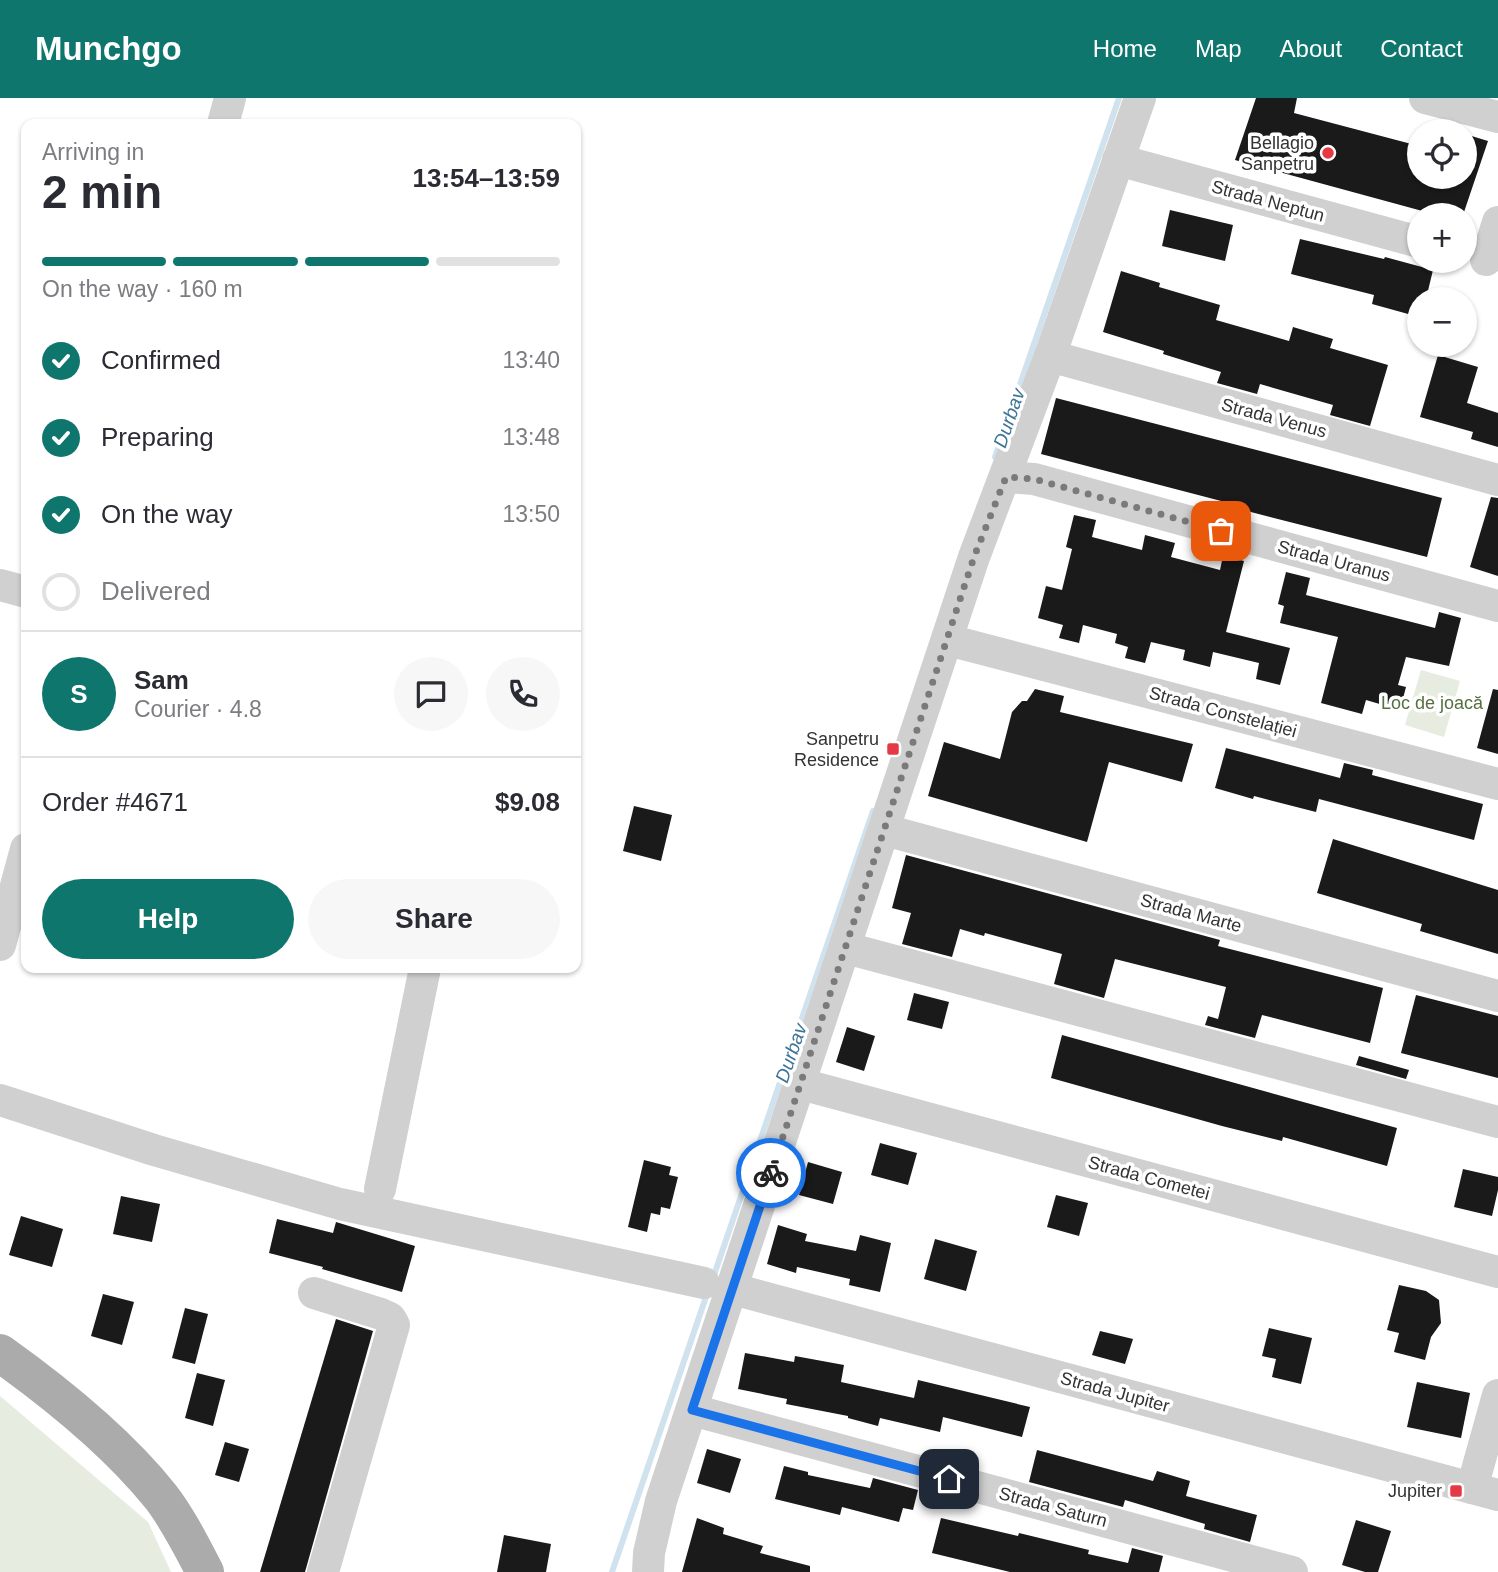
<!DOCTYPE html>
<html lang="en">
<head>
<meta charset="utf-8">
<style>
  body { margin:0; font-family:Arial,sans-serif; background:#f7f7f7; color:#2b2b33; height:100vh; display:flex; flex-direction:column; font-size:26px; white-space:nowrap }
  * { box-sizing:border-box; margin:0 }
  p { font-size:23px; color:#7c7c81 }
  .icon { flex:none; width:38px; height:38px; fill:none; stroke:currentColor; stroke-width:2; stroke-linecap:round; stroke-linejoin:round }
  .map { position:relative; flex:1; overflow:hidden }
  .side { position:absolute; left:21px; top:21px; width:560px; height:854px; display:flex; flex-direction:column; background:#fff; border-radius:14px; box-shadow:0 2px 5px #0004 }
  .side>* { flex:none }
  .buttons { position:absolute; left:1407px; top:21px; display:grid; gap:14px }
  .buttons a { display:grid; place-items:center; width:70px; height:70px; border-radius:50%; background:#fff; box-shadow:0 2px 5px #0004; font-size:35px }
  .pin { position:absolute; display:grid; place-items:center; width:60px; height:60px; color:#fff; margin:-30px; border-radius:14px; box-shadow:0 4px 10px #0006 }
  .courier { position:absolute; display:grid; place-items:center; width:70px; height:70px; margin:-35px; border:5px solid #1a73e8; border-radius:50%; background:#fff; color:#222; box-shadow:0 2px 9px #0007 }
  .headline em { font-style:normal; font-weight:700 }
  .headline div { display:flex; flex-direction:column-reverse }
  .headline { display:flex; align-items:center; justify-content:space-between; height:119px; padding:0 21px }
  h1 { font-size:46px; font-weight:700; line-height:52px }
  .bar { display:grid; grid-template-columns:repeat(4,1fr); gap:10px 7px; align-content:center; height:84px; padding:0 21px }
  .bar i { height:9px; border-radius:5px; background:#e1e1e2 }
  .bar .active { background:#0f766e }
  .bar p { grid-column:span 4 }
  .line { display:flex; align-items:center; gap:18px; padding:0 21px; border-top:2px solid #e1e1e2 }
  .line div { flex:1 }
  .round { display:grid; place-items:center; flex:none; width:74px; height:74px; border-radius:37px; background:#f7f7f7 }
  ol { padding:0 21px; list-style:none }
  li { display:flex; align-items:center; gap:21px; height:77px }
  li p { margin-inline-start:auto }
  li .icon { padding:7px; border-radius:50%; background:#0f766e; color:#fff; stroke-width:4 }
  li:last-child { color:#7c7c81 }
  li i { width:38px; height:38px; border:4px solid #e1e1e2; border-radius:50% }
  .button { display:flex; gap:14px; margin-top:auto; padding:14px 21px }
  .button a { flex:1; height:80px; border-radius:42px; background:#0f766e; color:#fff; font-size:28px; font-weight:700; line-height:80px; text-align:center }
  .button a+a { background:#f7f7f7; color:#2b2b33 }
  header { display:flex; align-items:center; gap:42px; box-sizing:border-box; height:98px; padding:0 35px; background:#0f766e; color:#fff }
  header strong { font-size:33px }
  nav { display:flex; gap:38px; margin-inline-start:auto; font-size:24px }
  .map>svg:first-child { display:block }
  .green { fill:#e6ecdf }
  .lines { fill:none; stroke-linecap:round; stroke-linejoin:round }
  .stream { stroke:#cfe2ee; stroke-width:6 }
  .building { fill:#1a1a1a }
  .minor { stroke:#d0d0d0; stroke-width:32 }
  .major { stroke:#ababab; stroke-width:38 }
  .done { stroke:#7a7a7a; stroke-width:7; stroke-dasharray:0 12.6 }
  .route { stroke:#1a73e8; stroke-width:9 }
  .poi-dot { fill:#e63946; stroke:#fff; stroke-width:2.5 }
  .labels { text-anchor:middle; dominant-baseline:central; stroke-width:7; stroke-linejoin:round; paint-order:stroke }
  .poi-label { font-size:18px; fill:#333; stroke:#fff; text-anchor:end }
  .street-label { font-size:18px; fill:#333; stroke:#fff }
  .park-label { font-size:18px; fill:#56703f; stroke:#fff }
  .water-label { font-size:19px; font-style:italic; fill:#3f7597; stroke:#fff }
</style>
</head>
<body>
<header>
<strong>Munchgo</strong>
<nav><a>Home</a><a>Map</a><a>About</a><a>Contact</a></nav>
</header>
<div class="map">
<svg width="1498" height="1474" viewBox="0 0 1498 1474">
  <rect width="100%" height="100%" fill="#fff"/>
  <g class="green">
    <path d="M1421,572L1460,583L1444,639L1405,627Z"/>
    <path d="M0,1298L148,1424L171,1474H0Z"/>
  </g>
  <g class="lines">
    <g class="stream">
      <path d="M995,359L1119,0"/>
      <path d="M713,1180L873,713"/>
      <path d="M612,1474L708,1193"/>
    </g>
  </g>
  <g class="building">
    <path d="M1256,0H1297L1294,15L1419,48V79H1465V36L1488,43L1463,117H1437L1235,62Z"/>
    <path d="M1170,112L1233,127L1225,163L1162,148Z"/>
    <path d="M1300,141L1384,161L1385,159L1433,172L1426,201H1419V219L1372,206L1374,197L1291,176Z"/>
    <path d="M1121,173L1160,185L1159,189L1220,207L1216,222L1289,243L1293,229L1333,241L1330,250L1388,267L1370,328L1330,317L1333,307L1260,286L1257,296L1217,285L1221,274L1163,256L1164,253L1103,234Z"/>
    <path d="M1438,257L1478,269L1467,305L1498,315V349L1471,341L1473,334L1420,319Z"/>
    <path d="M1056,300L1442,400L1427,459L1247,413L1248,410L1041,356Z"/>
    <path d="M1491,399L1498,400V478L1470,469Z"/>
    <path d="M1074,417L1096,422L1092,439L1142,452L1145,437L1175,445L1171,459L1220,472L1223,458L1244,463L1226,534L1290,550L1280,587L1256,581L1259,565L1213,554L1210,569L1183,562L1185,552L1151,544L1145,565L1125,560L1128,549L1115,545L1117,536L1083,527L1079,545L1059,540L1063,527L1038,520L1046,488L1062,492L1072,451L1066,449Z"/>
    <path d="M1286,474L1310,480L1306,497L1435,530L1439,514L1461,520L1449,568L1406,559L1398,587L1406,589L1400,612L1366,602L1362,616L1321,605L1338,539L1280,525L1284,508L1278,506Z"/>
    <path d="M1035,591L1064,598L1060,614L1193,646L1182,684L1109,664L1087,744L928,698L944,644L1000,661L1012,614L1022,603H1027Z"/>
    <path d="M1493,591L1498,592V656L1477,650Z"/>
    <path d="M1226,650L1340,680L1344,665L1373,672L1372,677L1483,706L1474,742L1319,701L1316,714L1254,698L1253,701L1215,690Z"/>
    <path d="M634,708L672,717L661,763L623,753Z"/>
    <path d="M1333,741L1498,792V856L1420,833L1422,826L1317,795Z"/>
    <path d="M906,757L1220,842L1218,848L1383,890L1370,945L1262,917L1255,940L1205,927L1208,918L1218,921L1226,889L1115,861L1104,900L1054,886L1062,856L985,835L984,838L960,831L952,859L902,846L911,815L892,810Z"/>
    <path d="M914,895L949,904L942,931L907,922Z"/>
    <path d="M1416,897L1498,918V980L1401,955Z"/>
    <path d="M847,929L875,938L864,973L836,964Z"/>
    <path d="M1062,937L1397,1030L1387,1068L1283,1039L1282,1043L1222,1028L1051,980Z"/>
    <path d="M1359,958L1409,972L1406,981L1356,967Z"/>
    <path d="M880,1045L917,1055L908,1087L871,1077Z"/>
    <path d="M644,1062L671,1069L669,1077L678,1079L670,1111L661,1109L660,1117L651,1115L647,1134L628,1129Z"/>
    <path d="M808,1064L842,1074L833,1106L799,1097Z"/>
    <path d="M1463,1071L1498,1079V1092L1492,1118L1454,1109Z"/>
    <path d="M1056,1097L1088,1105L1079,1138L1047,1129Z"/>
    <path d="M121,1098L160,1106L152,1144L113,1136Z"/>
    <path d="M21,1118L63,1131L52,1169L9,1157Z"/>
    <path d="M277,1121L333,1135L336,1124L415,1148L402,1194L322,1171L323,1169L269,1155Z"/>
    <path d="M778,1127L807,1136L805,1143L856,1153L860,1137L891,1145L880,1194L849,1187L850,1181L797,1169L796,1175L767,1166Z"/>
    <path d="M935,1141L977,1153L966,1193L924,1181Z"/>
    <path d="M1399,1187L1426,1193L1439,1202L1441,1225L1431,1239L1425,1262L1394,1254L1399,1235L1387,1232Z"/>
    <path d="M103,1196L134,1204L122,1247L91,1238Z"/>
    <path d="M185,1210L208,1216L195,1266L172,1260Z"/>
    <path d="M336,1221L373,1233L305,1474H260Z"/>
    <path d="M1269,1230L1312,1240L1301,1286L1272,1279L1276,1261L1262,1258Z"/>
    <path d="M1100,1233L1133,1241L1125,1266L1092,1257Z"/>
    <path d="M745,1255L794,1264L795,1258L844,1267L841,1284L914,1300L918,1282L1030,1309L1022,1339L943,1319L940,1334L880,1320L878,1328L848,1320V1318L786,1306L787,1301L738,1291Z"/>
    <path d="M197,1275L225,1282L213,1328L185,1320Z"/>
    <path d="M1417,1284L1470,1295L1461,1340L1407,1329Z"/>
    <path d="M225,1344L249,1351L239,1384L215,1377Z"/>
    <path d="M707,1351L741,1361L730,1395L697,1385Z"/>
    <path d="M1037,1352L1153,1383L1157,1373L1190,1383L1186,1398L1257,1417L1250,1444L1204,1431L1205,1426L1125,1402L1123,1409L1029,1384Z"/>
    <path d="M784,1368L808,1374V1377L870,1390L873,1380L918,1392L913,1412L903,1410L899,1424L842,1409L840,1417L775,1401Z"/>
    <path d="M697,1420L724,1430L723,1436L763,1448L760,1455L810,1468V1474H682Z"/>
    <path d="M941,1420L1018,1438L1019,1435L1089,1452L1088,1456L1128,1465L1132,1450L1163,1458L1159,1474H1010L932,1455Z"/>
    <path d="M1356,1422L1391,1433L1378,1474H1365L1342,1467Z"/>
    <path d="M504,1437L551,1446L546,1474H497Z"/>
  </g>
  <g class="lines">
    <g class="minor">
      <path d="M1425,0L1498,19"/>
      <path d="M223,26L230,0"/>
      <path d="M1118,62L1419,144"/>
      <path d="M1486,162L1498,124"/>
      <path d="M1050,258L1498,382"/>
      <path d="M1006,379L1034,381L1498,508"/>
      <path d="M0,487L26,494"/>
      <path d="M948,542L1498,686"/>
      <path d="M885,732L1498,898"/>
      <path d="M0,847L26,751"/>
      <path d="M846,850L1498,1024"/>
      <path d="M801,986L1498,1174"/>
      <path d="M0,1002L154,1052L340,1106L704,1185"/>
      <path d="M380,1091L425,870"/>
      <path d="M733,1191L1498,1397"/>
      <path d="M314,1195L381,1216L390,1220L394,1227L323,1474"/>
      <path d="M692,1312L1292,1474"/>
      <path d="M1472,1390L1498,1297"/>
      <path d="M648,1474L649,1455L661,1403L974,459L1050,258L1140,0"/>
    </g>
    <path class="major" d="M0,1255C56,1295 118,1345 161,1399C178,1421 192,1449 205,1474"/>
  </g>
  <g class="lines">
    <path class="done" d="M771,1075L974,459L1006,379L1034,381L1221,433"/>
    <path class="route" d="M771,1075L692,1312L949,1381"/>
  </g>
  <g class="poi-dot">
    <circle cx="1328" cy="55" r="7"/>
    <rect x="886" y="644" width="14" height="14" rx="3.5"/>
    <rect x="1449" y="1386" width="14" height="14" rx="3.5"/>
  </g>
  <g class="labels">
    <g class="poi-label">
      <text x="1314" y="45">Bellagio<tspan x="1314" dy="21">Sanpetru</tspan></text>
      <text x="879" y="641">Sanpetru<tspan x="879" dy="21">Residence</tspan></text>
      <text x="1442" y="1393">Jupiter</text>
    </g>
    <g class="street-label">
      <text transform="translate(1268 103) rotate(15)">Strada Neptun</text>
      <text transform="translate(1274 320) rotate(15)">Strada Venus</text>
      <text transform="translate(1334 463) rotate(15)">Strada Uranus</text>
      <text transform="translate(1223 614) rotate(15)">Strada Constelației</text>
      <text transform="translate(1191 815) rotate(15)">Strada Marte</text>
      <text transform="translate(1149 1080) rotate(15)">Strada Cometei</text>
      <text transform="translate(1115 1294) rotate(15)">Strada Jupiter</text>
      <text transform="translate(1053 1409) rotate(15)">Strada Saturn</text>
    </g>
    <g class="park-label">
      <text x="1432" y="605">Loc de joacă</text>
    </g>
    <g class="water-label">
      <text transform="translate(1009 320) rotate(-71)">Durbav</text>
      <text transform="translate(791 955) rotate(-71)">Durbav</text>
    </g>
  </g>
</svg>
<div class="buttons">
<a><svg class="icon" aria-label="locate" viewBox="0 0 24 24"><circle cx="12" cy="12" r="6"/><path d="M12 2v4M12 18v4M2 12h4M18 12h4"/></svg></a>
<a>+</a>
<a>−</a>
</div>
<div class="pin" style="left:1221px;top:433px;background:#ea580c"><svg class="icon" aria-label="bag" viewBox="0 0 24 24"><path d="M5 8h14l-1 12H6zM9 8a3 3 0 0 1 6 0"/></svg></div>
<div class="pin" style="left:949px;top:1381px;background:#1f2937"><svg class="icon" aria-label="home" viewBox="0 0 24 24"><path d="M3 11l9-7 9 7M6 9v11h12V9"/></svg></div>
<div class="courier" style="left:771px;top:1075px"><svg class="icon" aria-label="bike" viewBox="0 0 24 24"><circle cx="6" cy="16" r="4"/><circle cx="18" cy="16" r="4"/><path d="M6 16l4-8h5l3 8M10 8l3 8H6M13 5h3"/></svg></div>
<section class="side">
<div class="headline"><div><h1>2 min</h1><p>Arriving in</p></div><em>13:54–13:59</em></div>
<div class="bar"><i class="active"></i><i class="active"></i><i class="active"></i><i></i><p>On the way · 160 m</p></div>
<ol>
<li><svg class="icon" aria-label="check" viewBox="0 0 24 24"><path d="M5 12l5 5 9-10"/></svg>Confirmed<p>13:40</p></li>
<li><svg class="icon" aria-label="check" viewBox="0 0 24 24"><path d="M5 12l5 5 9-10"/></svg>Preparing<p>13:48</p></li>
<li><svg class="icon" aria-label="check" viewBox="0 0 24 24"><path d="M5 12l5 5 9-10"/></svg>On the way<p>13:50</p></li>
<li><i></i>Delivered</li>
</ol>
<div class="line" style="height:126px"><b class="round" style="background:#0f766e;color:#fff">S</b><div><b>Sam</b><p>Courier · 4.8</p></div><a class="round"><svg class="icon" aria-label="chat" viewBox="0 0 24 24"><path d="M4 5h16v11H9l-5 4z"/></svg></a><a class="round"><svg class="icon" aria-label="phone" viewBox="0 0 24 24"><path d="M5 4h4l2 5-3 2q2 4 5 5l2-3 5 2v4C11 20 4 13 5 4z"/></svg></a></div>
<div class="line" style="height:91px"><div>Order #4671</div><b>$9.08</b></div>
<div class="button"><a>Help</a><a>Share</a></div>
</section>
</div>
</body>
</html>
